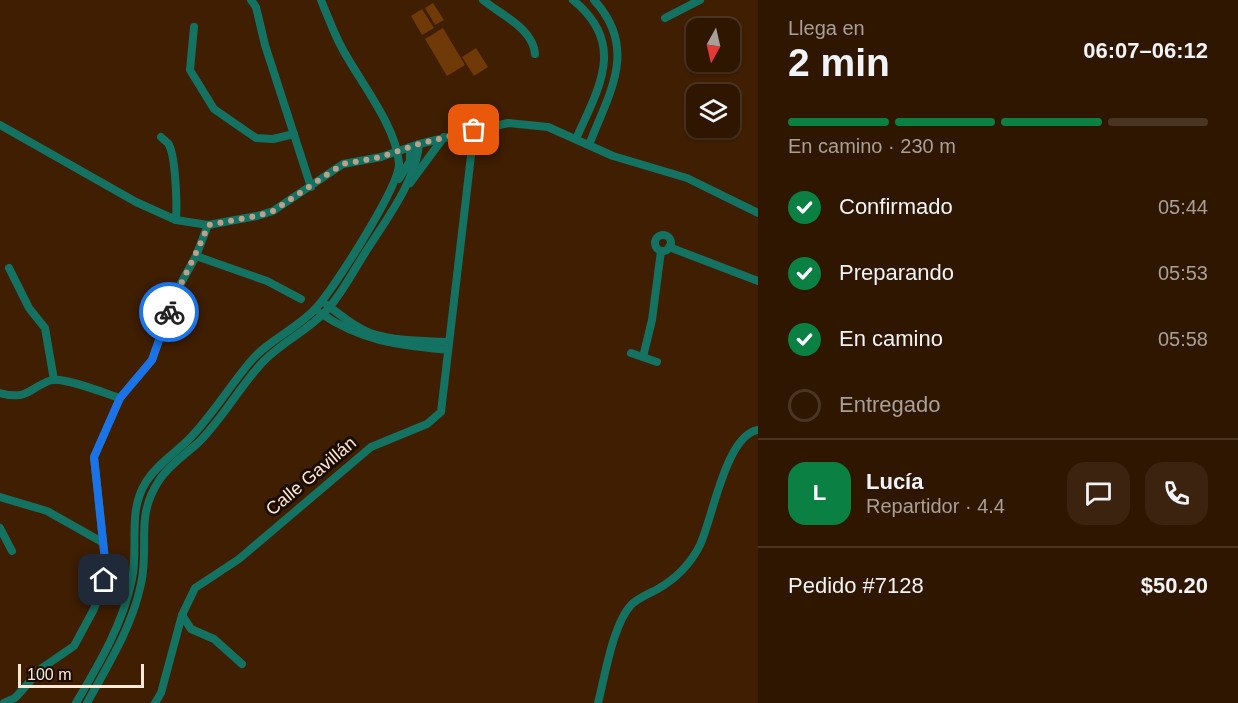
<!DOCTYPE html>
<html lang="es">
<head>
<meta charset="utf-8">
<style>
  body { margin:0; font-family:Arial,sans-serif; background:#3b2310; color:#f1f3f6; height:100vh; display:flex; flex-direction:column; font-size:22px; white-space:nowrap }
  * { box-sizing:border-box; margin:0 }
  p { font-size:20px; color:#a79f99 }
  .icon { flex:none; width:33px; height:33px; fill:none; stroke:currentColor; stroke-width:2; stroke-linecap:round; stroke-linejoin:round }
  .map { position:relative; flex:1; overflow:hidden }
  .panel { display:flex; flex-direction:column; background:#2f1601; width:480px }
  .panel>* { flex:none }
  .needle { width:39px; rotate:188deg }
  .tools { position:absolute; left:686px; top:18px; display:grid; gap:12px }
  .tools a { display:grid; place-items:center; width:54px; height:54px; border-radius:12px; background:#2f1601; box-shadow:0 2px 4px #0004,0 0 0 2px #4a3523; font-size:30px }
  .scale { position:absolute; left:18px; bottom:15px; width:126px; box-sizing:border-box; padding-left:6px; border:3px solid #fee8d8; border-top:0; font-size:16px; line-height:21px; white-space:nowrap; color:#fee8d8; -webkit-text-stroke:4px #1b0d03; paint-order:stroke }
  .pin { position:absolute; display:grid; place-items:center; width:51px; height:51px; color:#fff; margin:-26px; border-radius:12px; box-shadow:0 3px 9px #0006 }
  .courier { position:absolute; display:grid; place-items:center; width:60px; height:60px; margin:-30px; border:4px solid #1a73e8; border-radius:50%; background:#fff; color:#222; box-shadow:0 2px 8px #0007 }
  .overview em { font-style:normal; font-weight:700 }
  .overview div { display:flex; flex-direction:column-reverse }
  .overview { display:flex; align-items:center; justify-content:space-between; height:102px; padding:0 30px }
  h1 { font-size:39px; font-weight:700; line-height:45px }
  .bar { display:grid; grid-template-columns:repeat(4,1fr); gap:9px 6px; align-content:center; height:72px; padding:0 30px }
  .bar i { height:8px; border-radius:4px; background:#4a3523 }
  .bar .selected { background:#0b8043 }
  .bar p { grid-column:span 4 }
  .line { display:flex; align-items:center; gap:15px; padding:0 30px; border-top:2px solid #4a3523 }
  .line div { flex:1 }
  .round { display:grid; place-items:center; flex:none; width:63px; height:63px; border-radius:18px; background:#3b2310 }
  ol { padding:0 30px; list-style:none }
  li { display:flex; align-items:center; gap:18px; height:66px }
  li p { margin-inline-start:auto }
  li .icon { padding:6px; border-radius:50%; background:#0b8043; color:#fff; stroke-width:4 }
  li:last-child { color:#a79f99 }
  li i { width:33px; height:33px; border:3px solid #4a3523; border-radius:50% }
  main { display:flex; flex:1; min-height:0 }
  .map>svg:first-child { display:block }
  .green { fill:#6f3a07 }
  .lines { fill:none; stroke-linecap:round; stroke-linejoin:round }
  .street { stroke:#137261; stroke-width:8 }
  .done { stroke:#bba18d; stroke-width:6; stroke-dasharray:0 10.8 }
  .route { stroke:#1a73e8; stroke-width:8 }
  .labels { text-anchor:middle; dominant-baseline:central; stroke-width:6; stroke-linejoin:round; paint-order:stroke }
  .street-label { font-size:18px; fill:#fee8d8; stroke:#1b0d03 }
</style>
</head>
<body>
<main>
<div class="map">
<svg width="758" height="703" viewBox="0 0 758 703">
  <rect width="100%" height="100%" fill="#3f1e01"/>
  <g class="green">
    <path d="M433,3L444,20L435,25L425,8Z"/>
    <path d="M422,9L434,28L422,35L411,16Z"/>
    <path d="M443,28L465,65L447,76L425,39Z"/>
    <path d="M476,48L488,67L474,76L462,57Z"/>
  </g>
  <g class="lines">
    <g class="street">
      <path d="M251,0L256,7L265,45L311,187"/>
      <path d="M483,0C501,15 533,28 535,54"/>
      <path d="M573,0C627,44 599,87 576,139"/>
      <path d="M665,18L700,0"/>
      <path d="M194,27L190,70L214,109L256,138L273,139L294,134"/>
      <path d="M0,125L136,202L176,220L208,225L257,216L273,211L343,164L381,157L419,144L508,123L548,127L613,156L687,178L758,213"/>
      <path d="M161,137C161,137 167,143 168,143C176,155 177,205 176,220"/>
      <path d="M589,145C609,93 639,49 594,0"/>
      <path d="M399,179L410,161V147"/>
      <path d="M410,183L444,137"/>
      <circle cx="663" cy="243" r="8"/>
      <path d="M669,247L758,281"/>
      <path d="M196,256L267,281L301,299"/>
      <path d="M9,268L29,308L45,328L54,380"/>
      <path d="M327,305C341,315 354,327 370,333C395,341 423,341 449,342"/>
      <path d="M320,313C363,342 399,345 448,350"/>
      <path d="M631,353L657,362"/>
      <path d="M643,357L652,320L661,251"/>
      <path d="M0,393C29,401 29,387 52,380C64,377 107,394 120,398"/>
      <path d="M0,497L47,511L102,542"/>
      <path d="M0,528L12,551"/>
      <path d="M182,615L191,629L214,639L242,664"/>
      <path d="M4,703L15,698L42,668L74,646L94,609L104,580L105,560L94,457L120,398L152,360L175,294L196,256L208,225"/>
      <path d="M76,703C99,664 123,624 132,579C139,546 127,512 146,482C158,463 176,453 191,437C213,414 229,387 250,362C268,340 297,329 316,308C333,290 401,184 399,163C396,126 361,83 343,50C334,34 328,17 321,0"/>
      <path d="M87,703C108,665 132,627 141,584C150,544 134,517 160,479C170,464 186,454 199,442C223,418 239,388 261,364C280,343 306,332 325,312C340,297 351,275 363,256C383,224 416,182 419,144"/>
      <path d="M155,703L161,693L182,615L195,588L239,559L371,447L427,424L441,412L474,130"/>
      <path d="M598,703C605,676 613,623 632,604C639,598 648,594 656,590C676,579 690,565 700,545C713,517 726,435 758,430"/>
    </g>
  </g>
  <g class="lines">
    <path class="done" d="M169,312C180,282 197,255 208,225L257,216L273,211L343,164L381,157L419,144L474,130"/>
    <path class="route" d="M104,580L105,560L94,457L120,398L152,360L169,312"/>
  </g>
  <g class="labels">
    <g class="street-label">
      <text transform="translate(311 476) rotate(-40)">Calle Gavillán</text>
    </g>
  </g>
</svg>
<div class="tools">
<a><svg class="needle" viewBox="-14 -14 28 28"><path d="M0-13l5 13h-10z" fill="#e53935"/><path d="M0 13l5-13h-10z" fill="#a79f99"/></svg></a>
<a><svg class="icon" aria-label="layers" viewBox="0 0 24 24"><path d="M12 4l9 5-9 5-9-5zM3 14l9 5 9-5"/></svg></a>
</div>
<div class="scale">100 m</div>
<div class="pin" style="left:474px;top:130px;background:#ea580c"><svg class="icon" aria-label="bag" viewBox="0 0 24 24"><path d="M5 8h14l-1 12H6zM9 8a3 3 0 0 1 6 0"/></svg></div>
<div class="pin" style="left:104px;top:580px;background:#1f2937"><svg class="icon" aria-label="home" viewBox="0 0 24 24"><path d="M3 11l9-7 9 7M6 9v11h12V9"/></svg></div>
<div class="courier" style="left:169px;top:312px"><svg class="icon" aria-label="bike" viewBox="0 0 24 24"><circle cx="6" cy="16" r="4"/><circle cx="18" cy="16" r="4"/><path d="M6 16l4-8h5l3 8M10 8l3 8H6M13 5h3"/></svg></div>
</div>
<section class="panel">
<div class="overview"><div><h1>2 min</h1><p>Llega en</p></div><em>06:07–06:12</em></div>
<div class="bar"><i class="selected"></i><i class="selected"></i><i class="selected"></i><i></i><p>En camino · 230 m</p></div>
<ol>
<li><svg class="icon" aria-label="check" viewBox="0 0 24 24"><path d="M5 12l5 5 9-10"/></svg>Confirmado<p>05:44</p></li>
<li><svg class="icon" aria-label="check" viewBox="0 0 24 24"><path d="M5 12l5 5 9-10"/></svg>Preparando<p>05:53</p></li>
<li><svg class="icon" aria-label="check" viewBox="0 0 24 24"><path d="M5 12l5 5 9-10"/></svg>En camino<p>05:58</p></li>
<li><i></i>Entregado</li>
</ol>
<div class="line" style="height:108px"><b class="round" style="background:#0b8043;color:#fff">L</b><div><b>Lucía</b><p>Repartidor · 4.4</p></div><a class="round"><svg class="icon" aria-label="chat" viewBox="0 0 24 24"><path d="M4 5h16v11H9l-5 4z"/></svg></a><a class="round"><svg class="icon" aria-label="phone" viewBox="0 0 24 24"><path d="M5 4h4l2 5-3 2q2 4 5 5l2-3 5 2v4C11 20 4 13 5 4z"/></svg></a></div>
<div class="line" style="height:78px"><div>Pedido #7128</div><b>$50.20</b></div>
</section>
</main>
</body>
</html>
